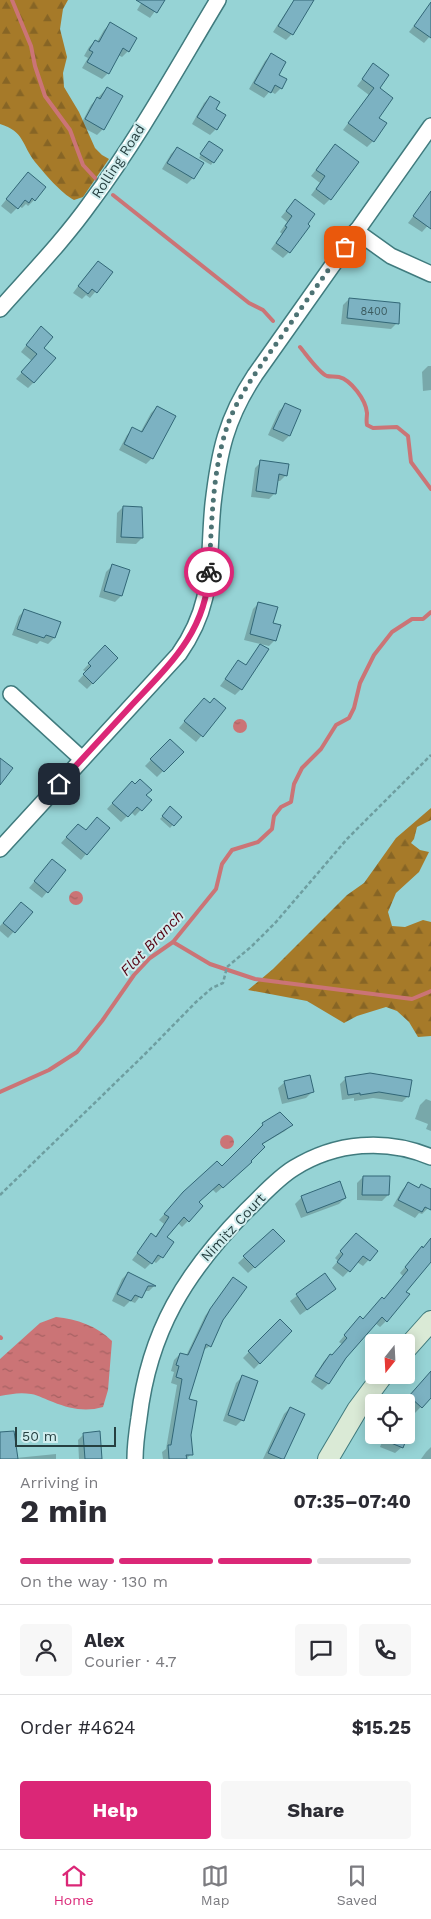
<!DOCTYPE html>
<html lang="en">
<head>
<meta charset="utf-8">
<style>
  body { margin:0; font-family:"Work Sans",sans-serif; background:#f7f7f7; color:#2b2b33; height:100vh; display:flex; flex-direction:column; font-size:19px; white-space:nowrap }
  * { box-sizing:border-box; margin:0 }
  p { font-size:16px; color:#7c7c81 }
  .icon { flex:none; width:28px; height:28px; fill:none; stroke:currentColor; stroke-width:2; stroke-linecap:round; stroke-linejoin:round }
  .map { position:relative; height:1459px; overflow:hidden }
  .panel { display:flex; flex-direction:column; background:#fff; flex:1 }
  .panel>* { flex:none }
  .needle { width:32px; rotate:198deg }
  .fabs { position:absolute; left:365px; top:1334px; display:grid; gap:10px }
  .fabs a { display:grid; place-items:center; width:50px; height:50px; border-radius:5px; background:#fff; box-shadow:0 2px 12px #0003; font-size:25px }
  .scale { position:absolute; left:15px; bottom:12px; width:101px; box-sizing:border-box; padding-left:5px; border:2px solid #263f40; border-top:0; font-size:14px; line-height:18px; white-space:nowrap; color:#263f40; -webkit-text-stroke:4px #d0edee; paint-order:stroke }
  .pin { position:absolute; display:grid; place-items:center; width:42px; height:42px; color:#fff; margin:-21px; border-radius:10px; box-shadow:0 2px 8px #0006 }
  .courier { position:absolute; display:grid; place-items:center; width:50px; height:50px; margin:-25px; border:4px solid #db2777; border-radius:50%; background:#fff; color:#222; box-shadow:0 1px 6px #0007 }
  .summary em { font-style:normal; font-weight:700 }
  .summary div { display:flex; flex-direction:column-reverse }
  .summary { display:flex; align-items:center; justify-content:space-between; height:85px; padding:0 20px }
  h1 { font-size:32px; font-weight:700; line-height:38px }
  .bar { display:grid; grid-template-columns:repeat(4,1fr); gap:8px 5px; align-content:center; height:60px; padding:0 20px }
  .bar i { height:6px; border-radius:4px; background:#e1e1e2 }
  .bar .on { background:#db2777 }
  .bar p { grid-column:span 4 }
  .line { display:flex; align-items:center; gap:12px; padding:0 20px; border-top:1px solid #e1e1e2 }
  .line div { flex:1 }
  .round { display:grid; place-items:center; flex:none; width:52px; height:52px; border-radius:5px; background:#f7f7f7 }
  .action { display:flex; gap:10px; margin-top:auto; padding:10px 20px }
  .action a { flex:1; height:58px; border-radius:5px; background:#db2777; color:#fff; font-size:20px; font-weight:700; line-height:58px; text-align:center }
  .action a+a { background:#f7f7f7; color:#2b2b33 }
  .tab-bar { display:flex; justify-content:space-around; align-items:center; height:70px; border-top:1px solid #e1e1e2; background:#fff; font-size:14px; color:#7c7c81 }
  .tab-bar a { display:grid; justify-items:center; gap:2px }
  .tab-bar .on { color:#db2777 }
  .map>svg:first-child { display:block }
  .forest { fill:url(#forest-firs) }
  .water { fill:url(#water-ripples) }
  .shadow { fill:#0003 }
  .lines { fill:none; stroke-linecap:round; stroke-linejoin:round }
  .stream { stroke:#cb7476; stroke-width:4 }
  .building { fill:#7cb2c2; stroke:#326777 }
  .street-casing { stroke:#407b7e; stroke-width:18 }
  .secondary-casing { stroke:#407b7e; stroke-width:22 }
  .path { stroke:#6e9ea0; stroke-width:2.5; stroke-dasharray:4 2.5; stroke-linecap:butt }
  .street { stroke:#fff; stroke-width:15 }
  .secondary { stroke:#daead6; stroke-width:20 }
  .done { stroke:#4d7374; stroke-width:5; stroke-dasharray:0 9 }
  .route { stroke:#db2777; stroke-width:6 }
  .labels { text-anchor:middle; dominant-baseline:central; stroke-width:4; stroke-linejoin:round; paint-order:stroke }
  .number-label { font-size:11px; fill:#3c5c60 }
  .street-label { font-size:14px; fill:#263f40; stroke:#d0edee }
  .water-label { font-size:15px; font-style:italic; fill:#560413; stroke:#d0edee }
</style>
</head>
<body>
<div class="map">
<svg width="431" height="1459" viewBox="0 0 431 1459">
  <defs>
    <pattern id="forest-firs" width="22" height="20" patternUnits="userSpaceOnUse" patternTransform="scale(1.25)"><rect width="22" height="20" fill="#a67a29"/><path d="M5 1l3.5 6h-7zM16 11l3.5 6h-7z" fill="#876525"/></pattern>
    <pattern id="water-ripples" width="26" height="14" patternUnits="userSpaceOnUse" patternTransform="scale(1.25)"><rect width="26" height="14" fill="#cb7476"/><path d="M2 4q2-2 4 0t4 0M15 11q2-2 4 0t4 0" fill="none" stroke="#a56162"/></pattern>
  </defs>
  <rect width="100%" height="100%" fill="#96d3d5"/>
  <g class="forest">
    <path d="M0,0H68L63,9L60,29L67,57L63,73L64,87L79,112L95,148L102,155L109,159L83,197L74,200C61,193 45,174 35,162C22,145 24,131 0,124Z"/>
    <path d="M431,808V820L417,827L414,839L411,843L420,850L429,852L419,872L396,893L388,912L392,926L405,927L423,920L431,922V1036L418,1037L409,1022L397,1011L386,1007L357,1016L344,1023L307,1001L248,990L273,969L347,895L364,883L396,838Z"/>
  </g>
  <g class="water">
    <circle cx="240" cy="726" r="7"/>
    <circle cx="76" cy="898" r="7"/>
    <circle cx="227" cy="1142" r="7"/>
    <path d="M56,1317C77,1319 97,1326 112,1341L108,1390L103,1407C86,1412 70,1409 53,1402C46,1400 39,1395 31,1394C20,1392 11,1394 0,1396V1359L40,1323Z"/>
  </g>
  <g class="shadow">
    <path d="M143,0H163L150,18L137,10Z"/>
    <path d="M294,0H304L292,34L286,40L273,32Z"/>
    <path d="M430,5L431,35L424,43L409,32Z"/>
    <path d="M110,24L128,51L122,57L118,55L108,73L102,79L82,68L88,58L84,56L89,47L95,41L97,42L104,30Z"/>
    <path d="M271,55L281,88L275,94L270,91L264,98L249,89L265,61Z"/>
    <path d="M373,65L378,88L377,118L373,141L367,147L343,130L369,95L357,86Z"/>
    <path d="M107,88L103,129L97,135L80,126L91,105Z"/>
    <path d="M210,97L215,109L216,129L210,135L192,124L204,103Z"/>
    <path d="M206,145L213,162L211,165L199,158Z"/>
    <path d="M335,146L330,199L324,205L311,195L320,183L311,176Z"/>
    <path d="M177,148L193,178L187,184L162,169L171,154Z"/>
    <path d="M22,180L34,200L28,206L26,204L22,208L19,206L11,214L1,206Z"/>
    <path d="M431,193V222L422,232L408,223Z"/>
    <path d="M295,200L289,252L283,258L271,249L282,234L280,232L287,222L281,217Z"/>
    <path d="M92,268L111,273L90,298L86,295L82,299L73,293Z"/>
    <path d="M349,299L397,323L391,329L341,324L343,305Z"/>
    <path d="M35,334L42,348L34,382L28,388L16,379L32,361L21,352Z"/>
    <path d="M428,366H431V390L423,391L422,372Z"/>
    <path d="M285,405L299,411L289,436L283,442L268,435L279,411Z"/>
    <path d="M157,407L152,458L146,464L119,450L127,435L133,429L140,433L151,413Z"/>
    <path d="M261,462L286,475L280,481H277L275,493L269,499L251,497L255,468Z"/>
    <path d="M123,507L142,538L136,544L116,543L117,513Z"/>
    <path d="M112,566L128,571L121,596L115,602L99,597L106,572Z"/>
    <path d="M259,603L275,640L269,646L244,640L253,609Z"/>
    <path d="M25,610L54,638L48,644L40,641L37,644L12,635L19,616Z"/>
    <path d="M261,645L267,650L241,689L235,695L220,686L238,661L245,666Z"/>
    <path d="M105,647L117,658L87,689L78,681L86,672L83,670Z"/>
    <path d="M198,705H210L224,709L196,742L179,728Z"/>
    <path d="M170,740L182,752L157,777L145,766Z"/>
    <path d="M126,788L145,796L150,800L135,816L131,812L121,822L107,809Z"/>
    <path d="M170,808L180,817L170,828L160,819Z"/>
    <path d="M72,831L86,854L81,860L61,843Z"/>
    <path d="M46,867L47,892L42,898L29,888Z"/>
    <path d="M21,903L31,912L8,938L0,931V926Z"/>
    <path d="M346,1078L408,1096L402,1102L373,1098L354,1101V1098L342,1100L340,1084Z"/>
    <path d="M285,1082L312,1092L306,1098L282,1104L278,1088Z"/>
    <path d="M426,1099L431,1101V1131L426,1129L428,1124L415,1119L420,1105Z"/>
    <path d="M263,1124L291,1125L285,1131L261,1145L245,1168L216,1193L212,1189L197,1202L188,1221L182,1227L178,1223L165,1238L162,1257L156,1263L153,1261L145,1269L132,1260L151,1235L155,1237L164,1224L159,1220L177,1200L222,1168L258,1132L257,1130Z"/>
    <path d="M363,1177L388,1195L382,1201L357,1200V1183Z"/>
    <path d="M339,1183L345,1198L339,1204L301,1218L295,1204L301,1198Z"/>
    <path d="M408,1184L418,1189L431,1191V1204L428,1208L422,1214L419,1213L415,1218L393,1206L402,1190Z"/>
    <path d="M273,1230L277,1247L248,1273L238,1263Z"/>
    <path d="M350,1240L376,1252L363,1266L357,1262L343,1277L332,1268L338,1261L335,1258Z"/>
    <path d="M431,1242V1260L405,1292L386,1321L380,1327L375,1323L345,1357L328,1384L322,1390L311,1382L324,1361L330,1355L332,1356L342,1344L339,1342L354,1324L363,1320L383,1300L403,1276L400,1273L416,1254Z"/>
    <path d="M128,1273L154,1286L149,1291H144L135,1303L130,1301L124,1307L112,1301L122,1279Z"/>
    <path d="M325,1275L335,1289L300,1315L290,1301Z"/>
    <path d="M233,1278L222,1319L210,1346L202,1351L187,1400L191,1454L186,1459H163L162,1452L166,1449L177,1385L171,1383L174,1372L171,1371L174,1360L180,1354L186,1356L205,1316Z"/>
    <path d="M280,1320L291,1331L254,1369L243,1358Z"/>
    <path d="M431,1373V1396L415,1413L406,1405V1402H404Z"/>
    <path d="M242,1377V1420L236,1426L223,1421L236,1383Z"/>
    <path d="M290,1408L283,1459H263L284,1414Z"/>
    <path d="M406,1420L411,1422L402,1447L395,1453L380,1447L385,1435H406Z"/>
    <path d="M0,1433L16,1458L56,1454V1459H0Z"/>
    <path d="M84,1434L101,1459H79L78,1440Z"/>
    <path d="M431,1447V1459H421L426,1452Z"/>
  </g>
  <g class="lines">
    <g class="stream">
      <path d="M12,0L31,46L35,66L45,96L70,130L83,165L96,179"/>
      <path d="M113,195L249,303L263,310L273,321"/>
      <path d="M300,347C306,354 319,373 327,376C330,377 335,376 339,377C351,380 366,400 367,413C367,417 366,421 367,425L373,428L397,427L408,436L411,462L431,489"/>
      <path d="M173,942L210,964L255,979L412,999L431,991"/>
      <path d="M0,1092L49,1070L77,1052L102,1021L134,975L150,958L173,942L216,889L222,864L232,850L258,842L272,829L274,816L281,807L291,802L294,784L302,768L321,749L336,725L349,718L354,708L360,683L374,655L392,632L412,619H423L431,612"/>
      <path d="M0,1337L1,1338"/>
    </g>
  </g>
  <g class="building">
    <path d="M136,0H165L157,13Z"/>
    <path d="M294,0H314L293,35L278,26Z"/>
    <path d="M431,2V38L414,26Z"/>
    <path d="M110,22L137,38L129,52L123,48L109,74L87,62L93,52L89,50L95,40L99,42Z"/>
    <path d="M271,53L286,62L279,75L287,79L282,89L275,85L271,93L254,83Z"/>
    <path d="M373,63L389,75L380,88L393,98L379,118L387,123L374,142L348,123L374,88L362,79Z"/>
    <path d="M107,87L123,96L104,130L85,119L97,97L100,99Z"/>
    <path d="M210,96L220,102L216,109L226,115L217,130L197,117Z"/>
    <path d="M209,141L223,150L214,163L200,154Z"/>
    <path d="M335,144L359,162L331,200L316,189L325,176L316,170Z"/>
    <path d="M177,147L204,163L194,179L167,163Z"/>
    <path d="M28,172L46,187L35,201L32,198L29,203L25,200L18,209L6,199Z"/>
    <path d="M431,191V229L413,216Z"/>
    <path d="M295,199L315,214L308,224L310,226L290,253L276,243L287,227L285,226L292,216L286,211Z"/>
    <path d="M98,261L113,272L97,293L92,289L88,294L78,286Z"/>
    <path d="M349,298L400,303L399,324L347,318Z"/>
    <path d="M41,326L53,337L44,348L56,358L34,383L21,372L37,354L26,345Z"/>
    <path d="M285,403L301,410L290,436L273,429Z"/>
    <path d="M157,406L176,416L153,459L124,444L132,427L142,432Z"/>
    <path d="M260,460L289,464L287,476L279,474L276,494L256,491Z"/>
    <path d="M123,506L142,507L143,538L121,537Z"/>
    <path d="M112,564L130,570L122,596L104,591Z"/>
    <path d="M258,602L278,607L273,623L281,625L276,641L250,634Z"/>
    <path d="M24,609L61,622L55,638L46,635L44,638L17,629Z"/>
    <path d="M260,644L269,649L242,690L225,679L238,660L246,665Z"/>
    <path d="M105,645L118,658L93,684L83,674L91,666L88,663Z"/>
    <path d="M204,698L210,703L214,698L226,708L203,737L184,721Z"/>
    <path d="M170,739L184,752L164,772L150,759Z"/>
    <path d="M0,758L13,768L0,785Z"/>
    <path d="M140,779L152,790L146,795L152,800L142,811L137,807L128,817L112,803L132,781L135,784Z"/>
    <path d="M170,806L182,817L174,826L162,816Z"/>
    <path d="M97,817L110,828L87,855L66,837L78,824L86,830Z"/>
    <path d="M52,859L66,870L48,893L34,881Z"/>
    <path d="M21,902L33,912L15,933L3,923Z"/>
    <path d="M370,1073L412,1080L409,1097L379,1092L360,1095V1093L348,1095L345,1077Z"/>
    <path d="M310,1075L314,1092L288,1099L284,1081Z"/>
    <path d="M280,1112L293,1125L262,1144L265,1147L251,1161L252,1162L223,1188L219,1184L199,1202L203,1206L189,1222L184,1217L167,1237L174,1242L163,1258L158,1255L152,1264L137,1253L151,1233L156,1237L169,1217L164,1214L183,1192L217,1161L222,1166L263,1125L262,1123Z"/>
    <path d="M363,1176H390L389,1195H362Z"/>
    <path d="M340,1181L346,1198L307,1213L301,1196Z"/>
    <path d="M408,1182L419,1188L421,1184L431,1189V1210L425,1207L422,1212L398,1200Z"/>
    <path d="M273,1229L285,1241L255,1268L243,1256Z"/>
    <path d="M356,1233L378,1251L370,1261L363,1256L350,1272L337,1262L343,1254L340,1251Z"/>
    <path d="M431,1238V1262L406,1292L410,1294L387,1322L382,1317L346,1358L329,1384L315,1376L330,1354L332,1355L347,1338L344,1335L360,1316L363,1319L382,1297L384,1299L408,1270L405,1267L422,1246L423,1248Z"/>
    <path d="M128,1272L156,1286H148L142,1298L135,1295L131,1301L117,1294Z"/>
    <path d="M325,1273L336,1289L307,1310L296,1294Z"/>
    <path d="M233,1277L247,1287L223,1320L211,1347L206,1344L189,1399L197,1401L191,1435L193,1455H186L187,1459H169L168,1445H171L182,1379L176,1377L179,1366L176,1365L180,1353L188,1355L210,1309Z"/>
    <path d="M280,1319L292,1331L260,1364L248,1351Z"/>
    <path d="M431,1371V1398L422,1408L409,1396Z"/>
    <path d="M242,1375L258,1381L244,1421L228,1415Z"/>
    <path d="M290,1407L305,1414L284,1459H282L268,1453Z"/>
    <path d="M14,1431L18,1459H0V1432Z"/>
    <path d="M100,1431L102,1459H85L83,1433Z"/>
    <path d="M372,1435H408L403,1448Z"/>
  </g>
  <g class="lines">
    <g class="street-casing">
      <g id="street">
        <path d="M356,231L391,256L431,274"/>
        <path d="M0,309C31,274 64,240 91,202C138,139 177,68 218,0"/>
        <path d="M11,694L82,759"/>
        <path d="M0,849L179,654C216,601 207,564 213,504C219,452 226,419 255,375L431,126"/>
        <path d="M135,1459C135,1445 137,1431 139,1418C149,1331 186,1272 246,1211C261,1197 276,1179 294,1168C336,1142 386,1138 431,1157"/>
      </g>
    </g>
    <g class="secondary-casing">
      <g id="secondary">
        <path d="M406,1349L431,1321"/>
        <path d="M328,1459L357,1410L383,1375"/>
      </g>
    </g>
    <path class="path" d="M0,1195L146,1053L196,1002L212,988L223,983L227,967L252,946L276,922L347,839L431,755"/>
    <use href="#street" class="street"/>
    <use href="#secondary" class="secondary"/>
  </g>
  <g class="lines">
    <path class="done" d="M209,572C212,522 212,468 229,421C241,391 262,364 281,337C302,307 323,277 345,247"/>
    <path class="route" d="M59,784C82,759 106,733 129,708C168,666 206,633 209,572"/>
  </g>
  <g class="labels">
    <g class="number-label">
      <text x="374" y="311">8400</text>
    </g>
    <g class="street-label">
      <text transform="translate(118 161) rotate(-57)">Rolling Road</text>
      <text transform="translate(233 1227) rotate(-47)">Nimitz Court</text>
    </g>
    <g class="water-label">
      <text transform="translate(152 943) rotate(-46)">Flat Branch</text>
    </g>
  </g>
</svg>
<div class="fabs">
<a><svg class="needle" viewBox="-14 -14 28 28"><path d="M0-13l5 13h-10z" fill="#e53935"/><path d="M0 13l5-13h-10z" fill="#7c7c81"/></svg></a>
<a><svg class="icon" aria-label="locate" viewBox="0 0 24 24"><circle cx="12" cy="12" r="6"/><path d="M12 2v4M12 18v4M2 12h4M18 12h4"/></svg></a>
</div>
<div class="scale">50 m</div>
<div class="pin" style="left:345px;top:247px;background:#ea580c"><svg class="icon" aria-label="bag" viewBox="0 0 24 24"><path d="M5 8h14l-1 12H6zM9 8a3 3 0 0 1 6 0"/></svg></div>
<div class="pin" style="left:59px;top:784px;background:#1f2937"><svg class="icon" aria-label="home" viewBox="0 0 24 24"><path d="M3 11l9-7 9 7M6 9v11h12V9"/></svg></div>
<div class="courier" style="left:209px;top:572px"><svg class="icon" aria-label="bike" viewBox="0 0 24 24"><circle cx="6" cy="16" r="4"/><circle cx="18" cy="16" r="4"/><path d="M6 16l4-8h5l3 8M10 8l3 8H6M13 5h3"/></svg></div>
</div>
<section class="panel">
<div class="summary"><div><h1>2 min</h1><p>Arriving in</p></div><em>07:35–07:40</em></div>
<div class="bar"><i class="on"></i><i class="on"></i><i class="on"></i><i></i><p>On the way · 130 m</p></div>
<div class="line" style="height:90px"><a class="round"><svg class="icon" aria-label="person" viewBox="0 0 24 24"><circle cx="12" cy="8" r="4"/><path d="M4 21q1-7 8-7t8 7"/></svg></a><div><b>Alex</b><p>Courier · 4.7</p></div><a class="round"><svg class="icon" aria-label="chat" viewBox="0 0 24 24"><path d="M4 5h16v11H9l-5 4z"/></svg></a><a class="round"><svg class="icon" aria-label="phone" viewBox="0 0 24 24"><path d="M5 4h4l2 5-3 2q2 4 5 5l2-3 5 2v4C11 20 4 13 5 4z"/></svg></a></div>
<div class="line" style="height:65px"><div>Order #4624</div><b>$15.25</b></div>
<div class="action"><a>Help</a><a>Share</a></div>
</section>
<nav class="tab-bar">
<a class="on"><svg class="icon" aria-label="home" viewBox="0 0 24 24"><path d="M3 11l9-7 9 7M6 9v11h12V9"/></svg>Home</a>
<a><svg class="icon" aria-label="map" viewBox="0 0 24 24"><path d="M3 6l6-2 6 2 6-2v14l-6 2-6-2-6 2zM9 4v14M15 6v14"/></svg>Map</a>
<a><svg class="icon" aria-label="saved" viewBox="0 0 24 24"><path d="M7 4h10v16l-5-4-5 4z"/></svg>Saved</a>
</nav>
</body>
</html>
